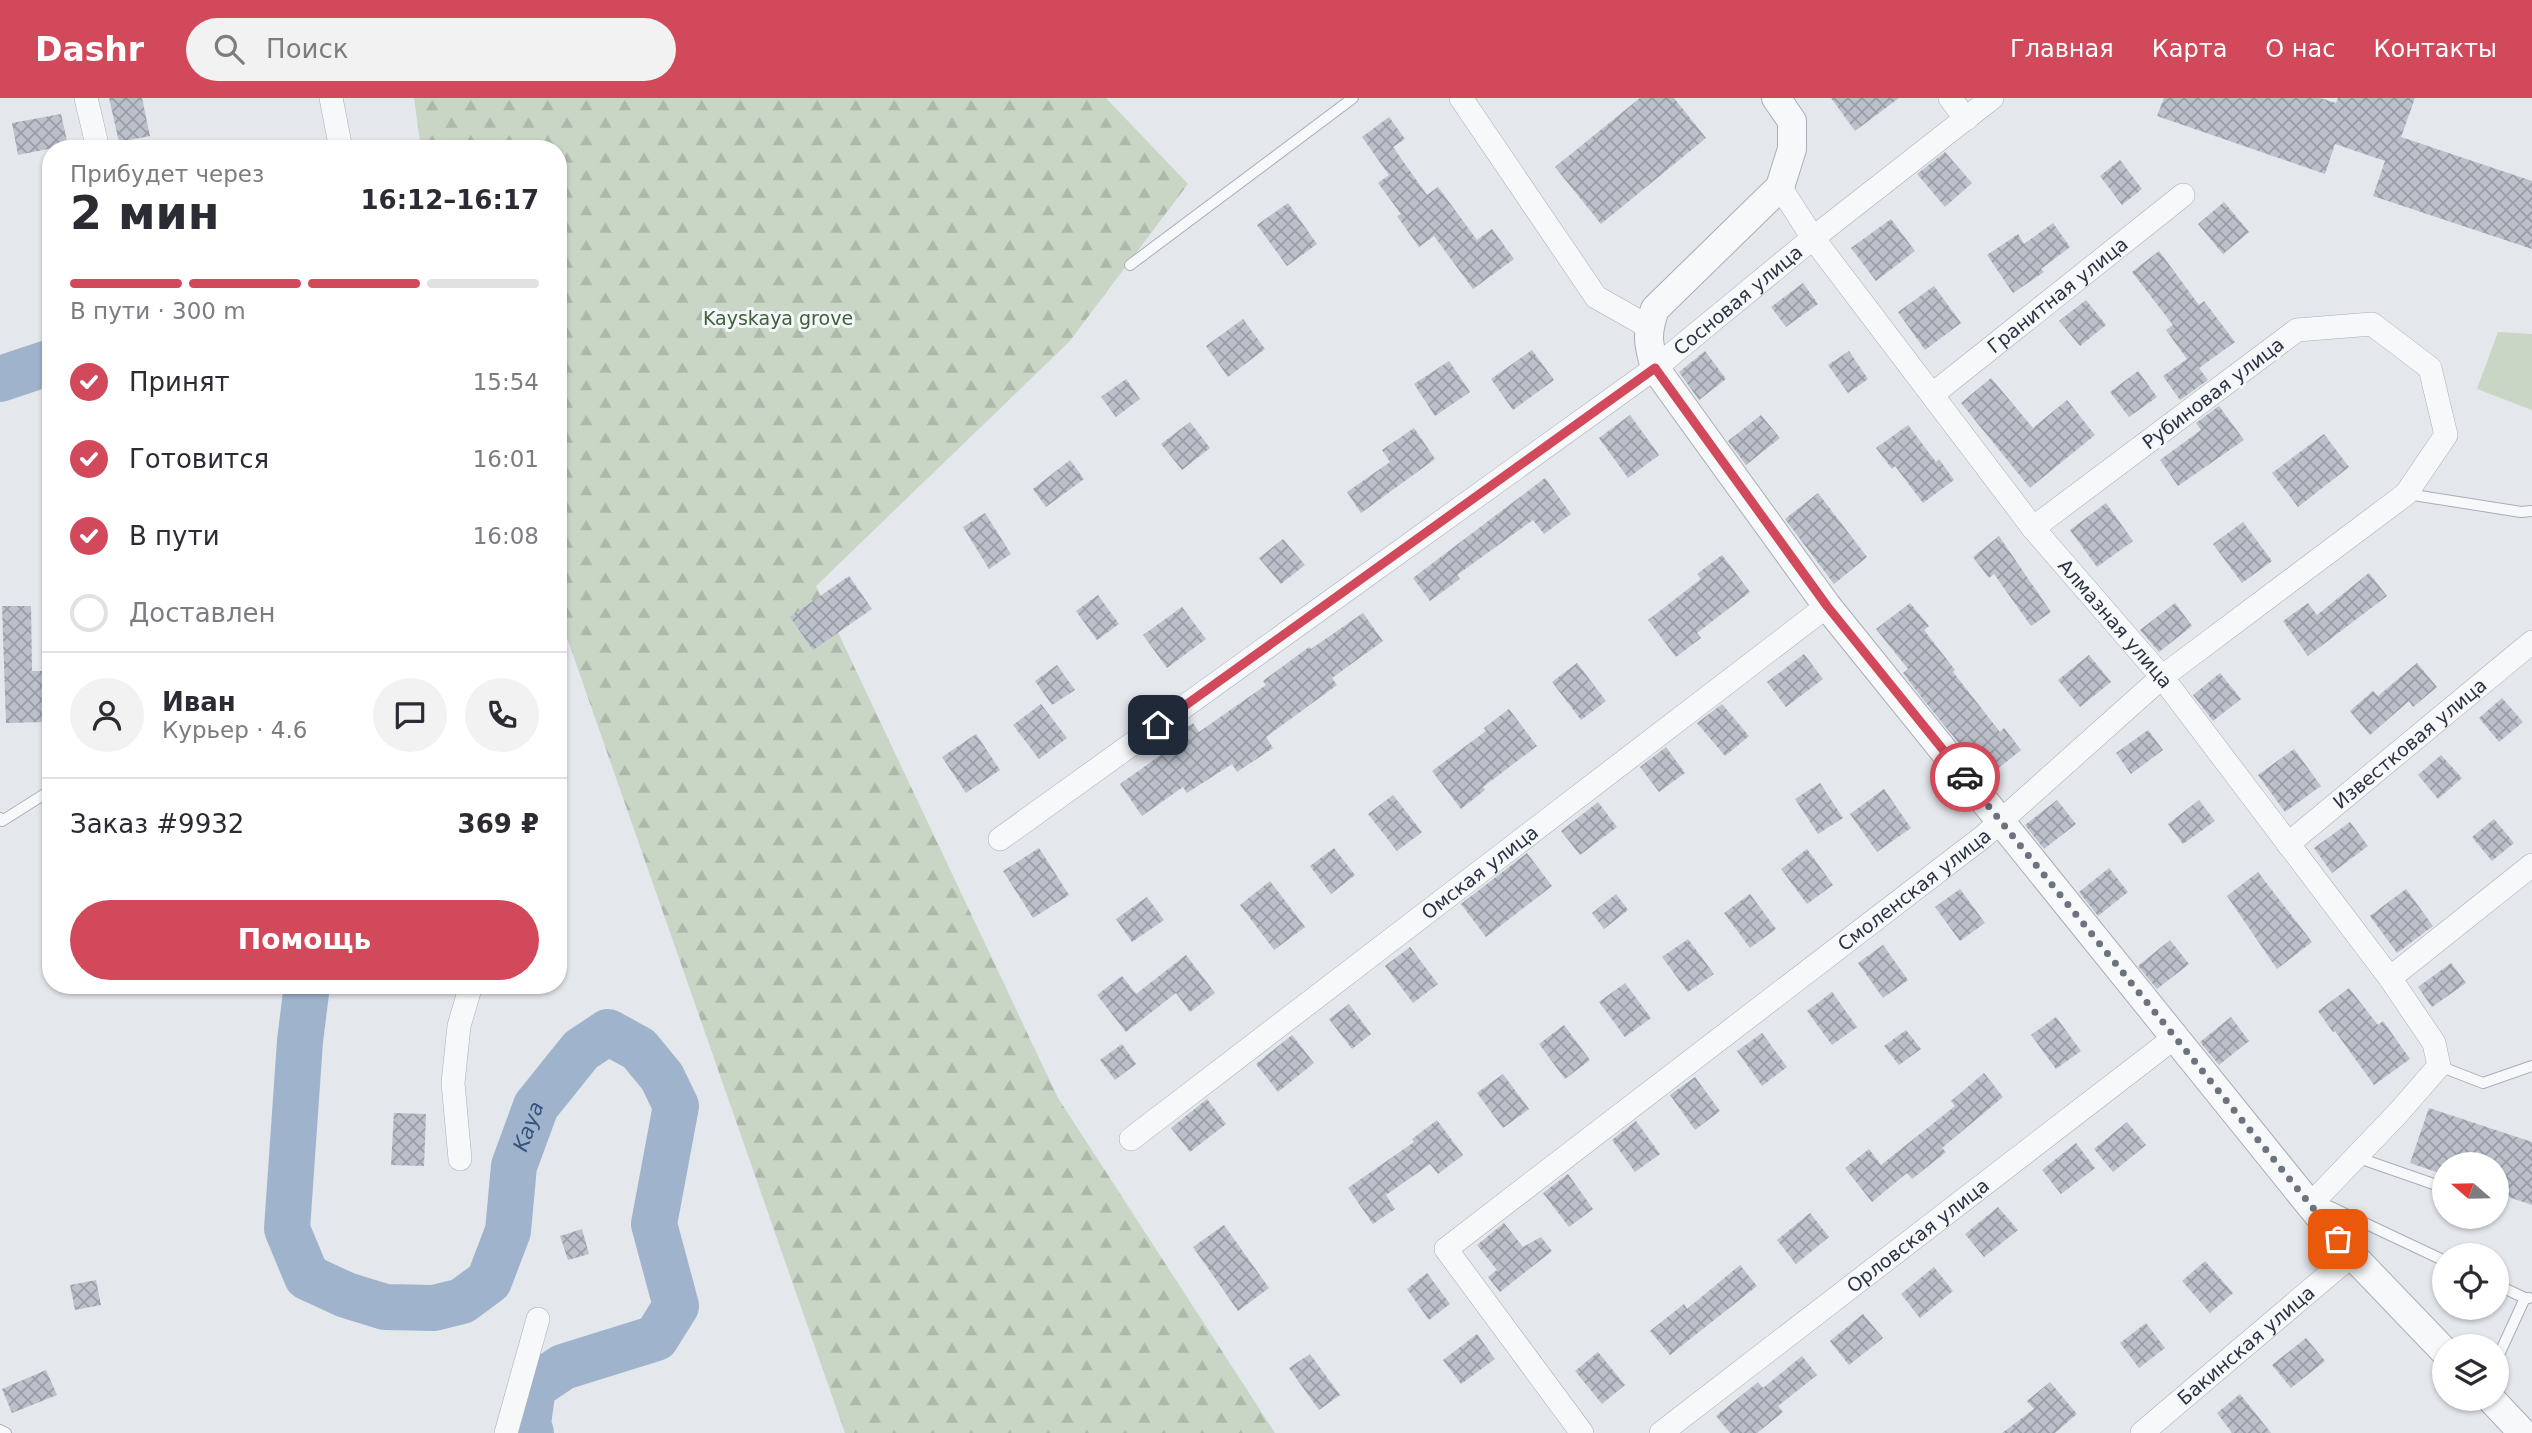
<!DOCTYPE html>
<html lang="ru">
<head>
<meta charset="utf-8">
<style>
  body { margin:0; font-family:"DejaVu Sans",sans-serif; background:#f2f2f3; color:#2b2b33; height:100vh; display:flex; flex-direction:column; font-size:26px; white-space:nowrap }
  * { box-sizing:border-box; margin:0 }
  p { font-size:23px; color:#7c7c81 }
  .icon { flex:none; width:38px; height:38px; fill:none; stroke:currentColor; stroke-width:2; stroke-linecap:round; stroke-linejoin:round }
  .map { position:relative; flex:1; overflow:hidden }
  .side { position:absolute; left:42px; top:42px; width:525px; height:854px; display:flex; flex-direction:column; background:#fff; border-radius:28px; box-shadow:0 2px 5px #0004 }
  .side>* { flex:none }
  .needle { width:46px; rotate:290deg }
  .tools { position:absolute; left:2432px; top:1054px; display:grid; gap:14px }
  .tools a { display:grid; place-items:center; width:77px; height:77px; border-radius:50%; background:#fff; box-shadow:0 2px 5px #0004; font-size:35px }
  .pin { position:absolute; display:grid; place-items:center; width:60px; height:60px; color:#fff; margin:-30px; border-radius:14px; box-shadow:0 4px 10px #0006 }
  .courier { position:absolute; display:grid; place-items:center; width:70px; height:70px; margin:-35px; border:5px solid #d1495b; border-radius:50%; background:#fff; color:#222; box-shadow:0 2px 9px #0007 }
  .headline em { font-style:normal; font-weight:600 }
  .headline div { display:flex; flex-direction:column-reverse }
  .headline { display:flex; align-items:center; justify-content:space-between; height:119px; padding:0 28px }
  h1 { font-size:46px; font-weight:600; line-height:52px }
  .bar { display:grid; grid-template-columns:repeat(4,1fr); gap:10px 7px; align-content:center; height:84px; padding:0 28px }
  .bar i { height:9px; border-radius:5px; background:#e1e1e2 }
  .bar .active { background:#d1495b }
  .bar p { grid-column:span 4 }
  .line { display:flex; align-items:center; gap:18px; padding:0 28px; border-top:2px solid #e1e1e2 }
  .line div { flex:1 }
  .round { display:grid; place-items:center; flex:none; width:74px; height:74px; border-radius:37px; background:#f2f2f3 }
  ol { padding:0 28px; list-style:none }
  li { display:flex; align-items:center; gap:21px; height:77px }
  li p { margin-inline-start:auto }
  li .icon { padding:7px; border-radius:50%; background:#d1495b; color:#fff; stroke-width:4 }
  li:last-child { color:#7c7c81 }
  li i { width:38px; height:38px; border:4px solid #e1e1e2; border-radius:50% }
  .button { display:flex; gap:14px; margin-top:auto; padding:14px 28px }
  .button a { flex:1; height:80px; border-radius:42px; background:#d1495b; color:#fff; font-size:28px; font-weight:600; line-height:80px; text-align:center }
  header { display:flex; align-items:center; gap:42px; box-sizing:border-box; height:98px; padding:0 35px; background:#d1495b; color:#fff }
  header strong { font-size:33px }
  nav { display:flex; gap:38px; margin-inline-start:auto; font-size:24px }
  .search { width:490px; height:63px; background:#f2f2f3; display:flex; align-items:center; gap:18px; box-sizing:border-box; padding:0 24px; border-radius:38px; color:#7c7c81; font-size:26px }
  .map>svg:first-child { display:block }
  .forest { fill:url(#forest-firs) }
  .green { fill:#c9d6c5 }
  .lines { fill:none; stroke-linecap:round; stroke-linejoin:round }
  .river { stroke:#9fb4cc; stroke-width:46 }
  .building { fill:url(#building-cross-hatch) }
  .service-casing { stroke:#a9aeb7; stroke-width:12 }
  .minor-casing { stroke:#a9aeb7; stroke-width:24 }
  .tertiary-casing { stroke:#a9aeb7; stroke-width:30 }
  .service { stroke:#f7f8fa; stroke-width:10 }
  .minor { stroke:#f7f8fa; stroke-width:23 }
  .tertiary { stroke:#f7f8fa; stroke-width:28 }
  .done { stroke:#6c737f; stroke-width:7; stroke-dasharray:0 12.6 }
  .route { stroke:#d1495b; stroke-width:9 }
  .labels { text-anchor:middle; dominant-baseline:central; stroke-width:6; stroke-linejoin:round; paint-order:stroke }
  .street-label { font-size:19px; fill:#2b3445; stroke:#f4f6f9 }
  .park-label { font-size:19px; fill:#3f6138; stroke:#f4f6f9 }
  .water-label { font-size:21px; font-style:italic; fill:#34527a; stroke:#f4f6f9 }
</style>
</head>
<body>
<header>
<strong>Dashr</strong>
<div class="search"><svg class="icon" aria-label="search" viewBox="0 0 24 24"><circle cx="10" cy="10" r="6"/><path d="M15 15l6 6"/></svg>Поиск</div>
<nav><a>Главная</a><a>Карта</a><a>О нас</a><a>Контакты</a></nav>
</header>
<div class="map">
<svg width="2532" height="1335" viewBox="0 0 2532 1335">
  <defs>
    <pattern id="forest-firs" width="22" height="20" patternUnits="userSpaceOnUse" patternTransform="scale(1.75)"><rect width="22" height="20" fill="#c9d6c5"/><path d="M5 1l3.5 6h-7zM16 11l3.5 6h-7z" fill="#adb8ab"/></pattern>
    <pattern id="building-cross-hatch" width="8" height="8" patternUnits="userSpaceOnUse" patternTransform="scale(1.75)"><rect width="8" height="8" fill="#bbc0ca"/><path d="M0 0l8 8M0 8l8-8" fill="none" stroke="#989da6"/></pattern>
  </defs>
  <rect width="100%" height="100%" fill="#e4e7ec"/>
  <path class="forest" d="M414,0H1106L1188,86L1069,244L816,488L1058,1000L1275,1335H845L558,514V51H421Z"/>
  <path class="green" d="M2498,234L2532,236V312L2477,291Z"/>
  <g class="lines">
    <g class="river">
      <path d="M0,281L51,264"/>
      <path id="s1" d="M307,887L300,943L287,1131L307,1179L346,1197L385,1209L434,1210L462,1203L489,1183L508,1133L514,1068L536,1008L581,952L608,934L639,951L662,979L676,1008L654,1126L676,1208L656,1240L563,1269L533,1289L528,1326L531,1335"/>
    </g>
  </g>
  <g class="building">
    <path d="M109,0H142L150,38L119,44Z"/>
    <path d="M1640,0H1674L1706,40L1601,126L1555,69Z"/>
    <path d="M1831,0H1899L1855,33Z"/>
    <path d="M2164,0H2320L2336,5L2338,0H2415L2401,39L2532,83V151L2373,98L2385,63L2335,46L2325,76L2157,18Z"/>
    <path d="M61,16L68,47L18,57L12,25Z"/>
    <path d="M1389,19L1405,41L1393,49L1427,97L1438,89L1477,142L1492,131L1514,161L1473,191L1434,138L1419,149L1397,118L1401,116L1378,85L1389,77L1362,39Z"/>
    <path d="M1945,54L1972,85L1945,109L1917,76Z"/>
    <path d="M2120,62L2142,91L2122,107L2100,78Z"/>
    <path d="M2224,104L2249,134L2223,156L2198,126Z"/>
    <path d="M1288,105L1317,146L1287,168L1257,127Z"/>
    <path d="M1891,121L1915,153L1876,183L1851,150Z"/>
    <path d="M2053,125L2070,149L2041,171L2044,174L2013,195L1987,157L2018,136L2024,146Z"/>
    <path d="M2159,153L2199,207L2204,203L2235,244L2199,270L2208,282L2180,302L2163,278L2187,261L2166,232L2173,227L2132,174Z"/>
    <path d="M1803,185L1818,206L1786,229L1771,209Z"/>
    <path d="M1934,188L1961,225L1925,252L1898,214Z"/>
    <path d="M2086,202L2106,227L2080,248L2059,223Z"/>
    <path d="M1243,221L1265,251L1228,279L1206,248Z"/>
    <path d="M1532,252L1554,282L1513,312L1491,281Z"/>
    <path d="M1705,253L1726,281L1699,302L1679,274Z"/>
    <path d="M1849,253L1868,281L1848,295L1828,267Z"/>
    <path d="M1449,263L1470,294L1435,318L1414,286Z"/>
    <path d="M2138,273L2157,299L2129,319L2110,294Z"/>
    <path d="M1991,280L2033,330L2067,302L2095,337L2030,390L1961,305Z"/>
    <path d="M1126,281L1140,301L1116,319L1101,299Z"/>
    <path d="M2219,308L2244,342L2178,388L2160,362L2201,332L2196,325Z"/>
    <path d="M1630,317L1659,357L1628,380L1599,340Z"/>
    <path d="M1761,317L1780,340L1746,367L1728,343Z"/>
    <path d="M1190,324L1210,350L1182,372L1161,346Z"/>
    <path d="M1908,327L1936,364L1939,361L1954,382L1923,405L1895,368L1892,371L1876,350Z"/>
    <path d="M1414,330L1435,361L1361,415L1347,394L1390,364L1382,352Z"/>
    <path d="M2324,336L2349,369L2298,409L2272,375Z"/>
    <path d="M1070,362L1084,381L1046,409L1033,391Z"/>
    <path d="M1545,380L1571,416L1544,436L1533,422L1457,477L1460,481L1430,503L1413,480Z"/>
    <path d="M1818,395L1867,459L1834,486L1785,421Z"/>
    <path d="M2106,405L2133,443L2097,469L2070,432Z"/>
    <path d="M985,415L1011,456L989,471L963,429Z"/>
    <path d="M2243,424L2272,463L2242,485L2213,446Z"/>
    <path d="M1999,438L2051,514L2031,528L1994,476L1989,480L1973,459Z"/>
    <path d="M1283,441L1305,467L1281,486L1259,460Z"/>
    <path d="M1722,457L1750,494L1697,535L1701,540L1676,559L1648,522L1701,481L1697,476Z"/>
    <path d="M2369,475L2387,498L2308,558L2283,523L2308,505L2317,517Z"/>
    <path d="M849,478L872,511L813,552L790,519Z"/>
    <path d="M1098,497L1119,526L1097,542L1076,513Z"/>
    <path d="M1910,505L1929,528L1924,532L1955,572L1953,574L2000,634L2004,630L2021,652L1990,677L1965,646L1962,649L1922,600L1903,575L1908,571L1876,531Z"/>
    <path d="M2175,505L2192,528L2159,554L2140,532Z"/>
    <path d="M2,508H31L32,573H44L46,624L6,625Z"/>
    <path d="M1182,509L1206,541L1167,570L1143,537Z"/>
    <path d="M1363,515L1383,543L1332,580L1337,587L1266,639L1273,650L1237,674L1232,666L1187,695L1183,689L1142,718L1120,686L1162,656L1157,649L1193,625L1199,634L1266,587L1263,583L1309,549L1311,551Z"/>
    <path d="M1804,556L1823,581L1786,609L1767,584Z"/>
    <path d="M2089,557L2111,584L2080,609L2058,582Z"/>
    <path d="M1577,565L1606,603L1581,622L1552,584Z"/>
    <path d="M2417,565L2437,589L2413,609L2409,603L2370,637L2350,613L2373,593L2378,598Z"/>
    <path d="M1057,567L1075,592L1052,607L1035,583Z"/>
    <path d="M2220,575L2241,601L2213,623L2193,597Z"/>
    <path d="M2502,600L2523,624L2499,644L2479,620Z"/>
    <path d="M1041,606L1067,640L1039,661L1013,627Z"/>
    <path d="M1722,606L1749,638L1725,658L1697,625Z"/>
    <path d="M1509,611L1537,648L1483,689L1485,692L1461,711L1432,673L1486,633L1484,630Z"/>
    <path d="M2148,632L2163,652L2131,676L2116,655Z"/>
    <path d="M976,636L1000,672L966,695L942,659Z"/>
    <path d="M1666,649L1685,675L1659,694L1640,669Z"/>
    <path d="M2294,651L2321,688L2285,714L2258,677Z"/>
    <path d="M2441,657L2462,680L2438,701L2418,677Z"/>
    <path d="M1820,685L1843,720L1818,736L1795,701Z"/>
    <path d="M1884,691L1911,730L1877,754L1850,716Z"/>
    <path d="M1393,697L1422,734L1397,753L1368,716Z"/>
    <path d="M2057,702L2076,726L2044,751L2025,727Z"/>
    <path d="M2199,702L2215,723L2183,746L2168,726Z"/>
    <path d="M1598,704L1617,729L1580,757L1561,733Z"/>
    <path d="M2494,721L2514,745L2492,763L2472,739Z"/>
    <path d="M2350,724L2368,748L2332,775L2314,750Z"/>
    <path d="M1039,750L1069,797L1033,820L1003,773Z"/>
    <path d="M1334,750L1355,777L1331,796L1310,768Z"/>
    <path d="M1807,751L1833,787L1807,806L1781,771Z"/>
    <path d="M1527,755L1552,788L1486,839L1461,806Z"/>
    <path d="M2109,770L2128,794L2098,818L2079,794Z"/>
    <path d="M2258,774L2312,844L2277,871L2227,798Z"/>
    <path d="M1270,783L1305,829L1274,852L1240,807Z"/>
    <path d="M1960,791L1985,825L1960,843L1935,809Z"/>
    <path d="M2406,791L2433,828L2397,855L2370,818Z"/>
    <path d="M1616,796L1628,812L1604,831L1592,815Z"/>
    <path d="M1750,796L1776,831L1750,850L1724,815Z"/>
    <path d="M1147,799L1164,822L1132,844L1116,821Z"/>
    <path d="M1688,841L1714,876L1688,894L1662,859Z"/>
    <path d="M2170,842L2189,866L2157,891L2138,868Z"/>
    <path d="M1883,847L1908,882L1883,900L1858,865Z"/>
    <path d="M1410,849L1438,886L1413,905L1385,868Z"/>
    <path d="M1186,857L1215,895L1190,914L1176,895L1126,934L1097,897L1122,878L1136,896Z"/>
    <path d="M2451,865L2466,885L2432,909L2418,889Z"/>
    <path d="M1625,885L1651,920L1625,939L1599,904Z"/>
    <path d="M2349,890L2378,927L2383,923L2410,961L2374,987L2335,933L2333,934L2318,913Z"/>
    <path d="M1832,894L1857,929L1832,947L1807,913Z"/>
    <path d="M1349,906L1371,936L1352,951L1329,921Z"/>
    <path d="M2056,919L2081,953L2056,971L2031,937Z"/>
    <path d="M2231,919L2249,943L2219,967L2200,944Z"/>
    <path d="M1564,927L1590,962L1565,981L1539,946Z"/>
    <path d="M1906,932L1921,951L1899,967L1884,948Z"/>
    <path d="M1762,935L1787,969L1762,988L1737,953Z"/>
    <path d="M1292,937L1314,965L1278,994L1256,966Z"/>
    <path d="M1122,946L1136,966L1115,982L1100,962Z"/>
    <path d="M1984,975L2003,999L1942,1050L1946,1054L1912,1081L1907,1075L1872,1104L1845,1070L1869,1051L1881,1067L1955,1008L1951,1003Z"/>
    <path d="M1503,976L1529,1011L1503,1030L1477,995Z"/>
    <path d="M1695,979L1720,1013L1695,1032L1670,997Z"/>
    <path d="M1207,1001L1226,1026L1190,1054L1171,1030Z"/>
    <path d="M2429,1010L2532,1044V1107L2497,1095V1066H2445V1077L2410,1065Z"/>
    <path d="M394,1015L426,1016L424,1068L391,1067Z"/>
    <path d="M1437,1022L1463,1057L1438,1076L1430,1066L1386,1097L1395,1111L1373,1126L1348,1090L1414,1044L1412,1041Z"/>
    <path d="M1636,1023L1660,1056L1635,1074L1612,1042Z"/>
    <path d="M2127,1024L2146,1047L2113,1074L2094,1051Z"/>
    <path d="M2076,1045L2095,1070L2061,1096L2042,1072Z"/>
    <path d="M1568,1076L1593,1111L1569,1129L1543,1095Z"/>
    <path d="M1998,1109L2018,1132L1984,1159L1965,1136Z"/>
    <path d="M1810,1115L1829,1139L1796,1166L1777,1142Z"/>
    <path d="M1504,1125L1523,1149L1541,1139L1552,1153L1500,1194L1488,1179L1497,1172L1477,1147Z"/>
    <path d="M1224,1127L1269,1190L1238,1213L1193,1149Z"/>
    <path d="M582,1131L589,1156L568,1162L560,1138Z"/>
    <path d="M2205,1163L2233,1195L2210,1215L2182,1183Z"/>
    <path d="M1740,1167L1757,1188L1670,1257L1650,1233L1684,1206L1687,1211Z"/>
    <path d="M1934,1169L1953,1193L1920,1220L1901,1196Z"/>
    <path d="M1427,1175L1450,1206L1429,1222L1407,1191Z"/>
    <path d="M96,1182L101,1207L75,1212L70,1187Z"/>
    <path d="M1863,1216L1883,1240L1849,1267L1830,1243Z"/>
    <path d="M2146,1225L2165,1250L2139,1270L2120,1245Z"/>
    <path d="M1477,1236L1495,1261L1461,1286L1443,1262Z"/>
    <path d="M2306,1240L2325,1263L2291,1290L2272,1267Z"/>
    <path d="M1598,1254L1625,1287L1602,1306L1575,1273Z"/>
    <path d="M1310,1256L1340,1297L1319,1312L1289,1270Z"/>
    <path d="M1802,1258L1817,1277L1778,1308L1783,1314L1757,1335H1730L1716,1318L1758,1284L1763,1290Z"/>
    <path d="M46,1272L57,1297L12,1315L2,1291Z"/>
    <path d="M2050,1284L2077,1316L2055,1335H2002L2034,1311L2027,1303Z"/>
    <path d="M2240,1296L2271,1335H2232L2217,1315Z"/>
  </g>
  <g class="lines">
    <g class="service-casing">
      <g id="service">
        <path d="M1130,167L1353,0"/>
        <path d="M2407,396L2521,414L2532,413"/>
        <path d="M0,720L2,723L51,692"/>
        <path d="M2439,968L2483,985L2532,968"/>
        <path d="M2356,1059L2445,1090"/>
        <path d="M2318,1103L2445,1163"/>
        <path d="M2497,1187L2525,1200H2529"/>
        <path d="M2497,1261L2525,1200"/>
        <path d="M0,1332L6,1335"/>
      </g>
    </g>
    <g class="minor-casing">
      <g id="minor">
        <path d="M86,0L98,51"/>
        <path d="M331,0L341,51"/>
        <path d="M1461,0L1596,199L1649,229"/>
        <path d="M1950,0L1966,21"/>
        <path id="s2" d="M1780,89L1813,140L2033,430L2162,579L2390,880L2434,945L2439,968L2399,1014L2310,1107"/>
        <path id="s3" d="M1933,296L2183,97"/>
        <path id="s4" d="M1000,741L1655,270L1813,140L1992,0"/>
        <path id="s5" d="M2288,746L2532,544"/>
        <path d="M2390,880L2532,767"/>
        <path id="s6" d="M1131,1041L1827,508"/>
        <path d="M460,1061L453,985L459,928L471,887"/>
        <path d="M506,1335L538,1221"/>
        <path id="s7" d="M1582,1335L1446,1151L1984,738L2162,579L2406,396L2446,337L2430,270L2372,226L2297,232L2033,430"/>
        <path id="s8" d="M1661,1335L2174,940"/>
        <path id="s9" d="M2142,1335L2352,1157"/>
      </g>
    </g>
    <g class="tertiary-casing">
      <g id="tertiary">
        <path d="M1776,0L1792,23V51L1780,89L1655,211C1646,236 1648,245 1655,270L1827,508L2310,1107L2352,1157L2445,1254"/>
        <path d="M2490,1300L2523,1335"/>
      </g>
    </g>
    <use href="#service" class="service"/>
    <use href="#minor" class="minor"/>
    <use href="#tertiary" class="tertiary"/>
  </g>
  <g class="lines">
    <path class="done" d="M1965,679L2338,1141"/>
    <path class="route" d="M1158,627L1655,270L1827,508L1965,679"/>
  </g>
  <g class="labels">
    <g class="street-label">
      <text stroke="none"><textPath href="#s3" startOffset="159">Гранитная улица</textPath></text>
      <text stroke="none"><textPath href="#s4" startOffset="914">Сосновая улица</textPath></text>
      <text transform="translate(2213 295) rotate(-37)">Рубиновая улица</text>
      <text stroke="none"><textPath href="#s2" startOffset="551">Алмазная улица</textPath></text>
      <text stroke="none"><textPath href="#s5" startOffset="158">Известковая улица</textPath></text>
      <text stroke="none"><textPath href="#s6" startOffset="439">Омская улица</textPath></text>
      <text stroke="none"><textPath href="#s7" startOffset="819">Смоленская улица</textPath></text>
      <text stroke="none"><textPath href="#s8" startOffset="324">Орловская улица</textPath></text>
      <text stroke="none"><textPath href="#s9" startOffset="136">Бакинская улица</textPath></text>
    </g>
    <g class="park-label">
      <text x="778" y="220">Kayskaya grove</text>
    </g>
    <g class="water-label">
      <text stroke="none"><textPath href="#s1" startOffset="653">Kaya</textPath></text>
    </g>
  </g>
</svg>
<div class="tools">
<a><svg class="needle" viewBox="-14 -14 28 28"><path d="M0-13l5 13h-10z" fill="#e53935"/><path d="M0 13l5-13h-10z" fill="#7c7c81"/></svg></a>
<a><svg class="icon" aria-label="locate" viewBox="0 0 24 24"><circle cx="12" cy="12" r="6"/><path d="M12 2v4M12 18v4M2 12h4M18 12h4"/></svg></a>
<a><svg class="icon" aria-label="layers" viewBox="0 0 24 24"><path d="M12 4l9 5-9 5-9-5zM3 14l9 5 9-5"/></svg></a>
</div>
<div class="pin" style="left:2338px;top:1141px;background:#ea580c"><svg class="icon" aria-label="bag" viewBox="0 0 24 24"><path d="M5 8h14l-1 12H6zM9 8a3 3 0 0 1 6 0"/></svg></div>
<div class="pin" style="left:1158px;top:627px;background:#1f2937"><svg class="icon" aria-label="home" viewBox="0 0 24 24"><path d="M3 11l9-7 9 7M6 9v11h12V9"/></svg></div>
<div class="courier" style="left:1965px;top:679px"><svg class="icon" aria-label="car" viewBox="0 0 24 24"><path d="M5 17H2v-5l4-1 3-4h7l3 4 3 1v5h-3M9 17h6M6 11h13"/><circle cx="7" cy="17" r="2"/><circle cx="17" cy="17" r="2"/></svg></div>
<section class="side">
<div class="headline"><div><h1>2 мин</h1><p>Прибудет через</p></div><em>16:12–16:17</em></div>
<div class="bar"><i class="active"></i><i class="active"></i><i class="active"></i><i></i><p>В пути · 300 m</p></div>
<ol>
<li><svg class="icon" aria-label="check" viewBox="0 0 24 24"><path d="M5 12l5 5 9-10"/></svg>Принят<p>15:54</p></li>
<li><svg class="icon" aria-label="check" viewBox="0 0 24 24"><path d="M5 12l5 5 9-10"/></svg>Готовится<p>16:01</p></li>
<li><svg class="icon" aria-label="check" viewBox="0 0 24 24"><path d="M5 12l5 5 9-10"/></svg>В пути<p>16:08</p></li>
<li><i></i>Доставлен</li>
</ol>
<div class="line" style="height:126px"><a class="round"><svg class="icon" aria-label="person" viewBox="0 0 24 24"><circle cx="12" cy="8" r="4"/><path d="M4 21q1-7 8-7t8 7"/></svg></a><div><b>Иван</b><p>Курьер · 4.6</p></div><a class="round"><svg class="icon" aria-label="chat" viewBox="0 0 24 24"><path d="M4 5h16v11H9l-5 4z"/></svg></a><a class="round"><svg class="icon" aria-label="phone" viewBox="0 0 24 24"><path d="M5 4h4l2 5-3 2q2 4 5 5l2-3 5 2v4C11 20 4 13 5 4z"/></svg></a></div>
<div class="line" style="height:91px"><div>Заказ #9932</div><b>369 ₽</b></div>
<div class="button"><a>Помощь</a></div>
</section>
</div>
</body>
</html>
